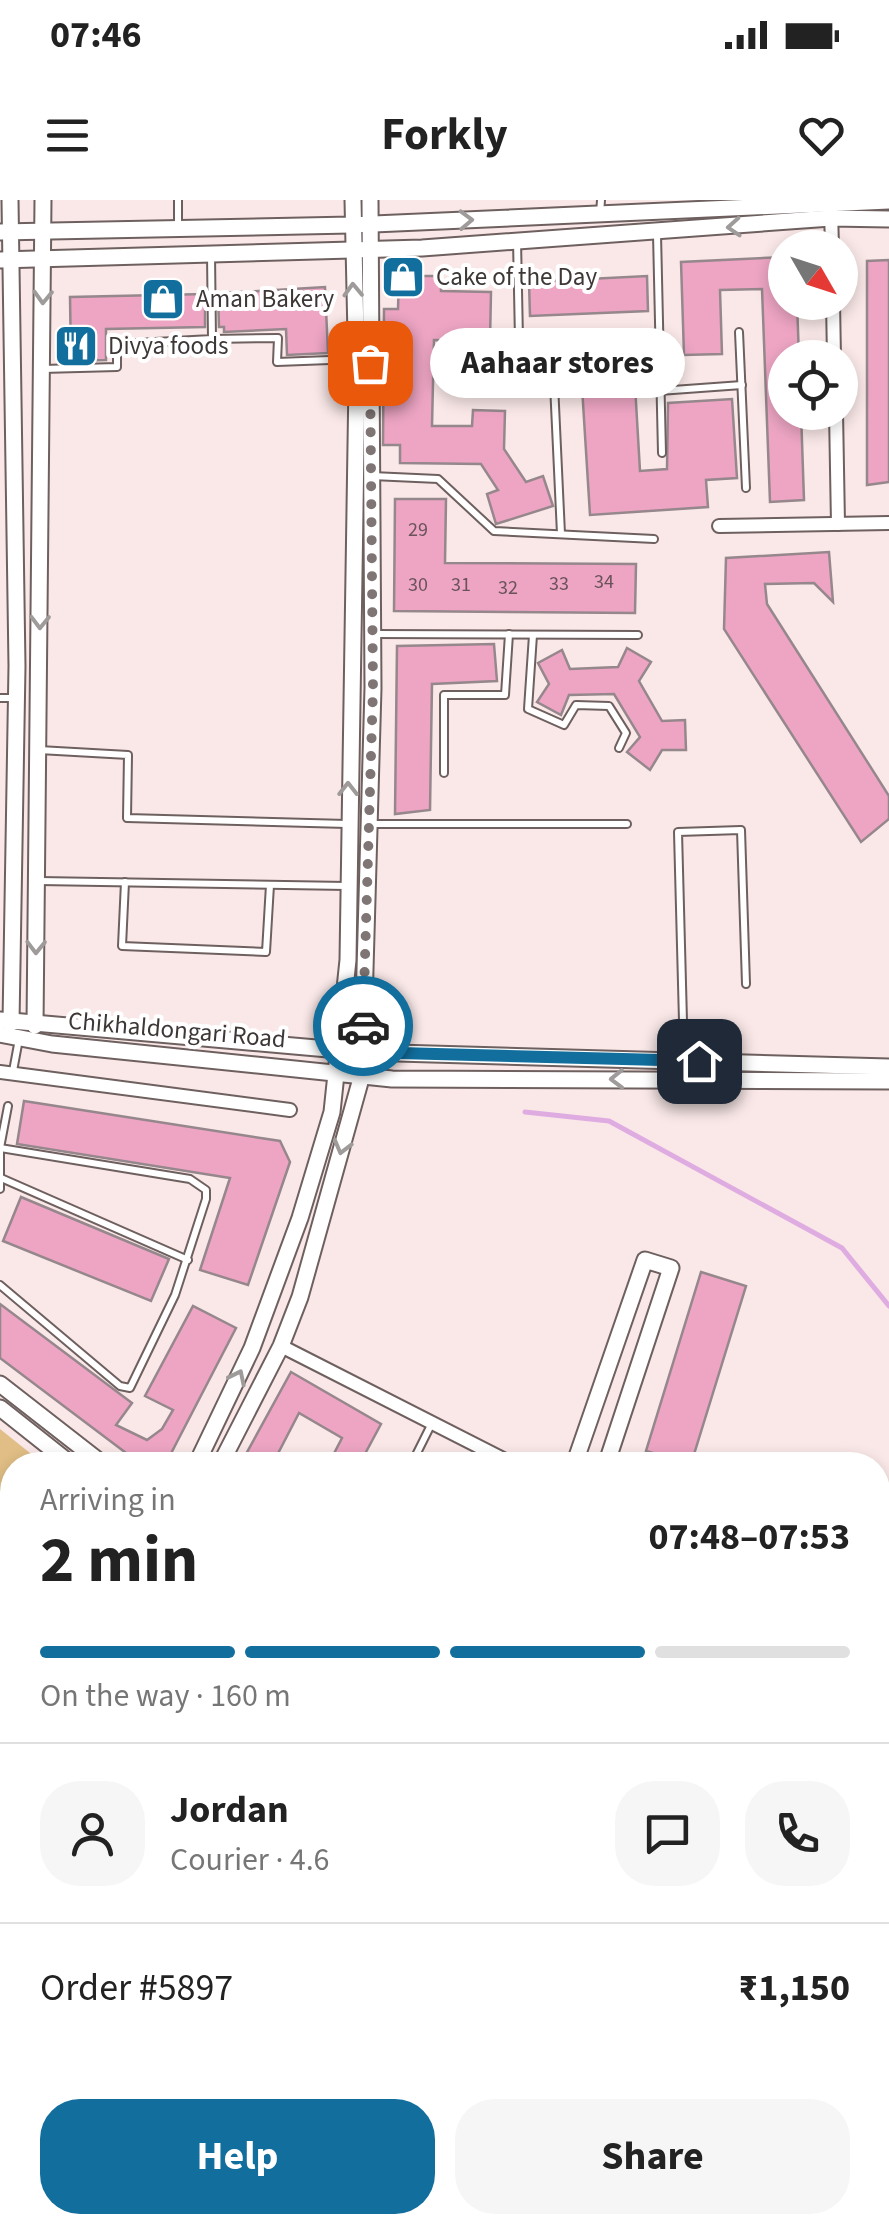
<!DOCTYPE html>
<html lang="en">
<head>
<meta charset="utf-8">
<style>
  body { margin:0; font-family:"Source Sans 3",sans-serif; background:#f6f6f6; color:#222; height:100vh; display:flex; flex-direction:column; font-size:38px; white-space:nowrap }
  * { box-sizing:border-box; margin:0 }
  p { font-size:32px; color:#767676 }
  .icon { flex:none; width:55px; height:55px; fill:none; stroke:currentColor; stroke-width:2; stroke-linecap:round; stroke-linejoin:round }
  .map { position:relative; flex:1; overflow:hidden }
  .details { position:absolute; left:0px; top:1252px; width:890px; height:782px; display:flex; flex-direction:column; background:#fff; border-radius:40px 40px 0 0; box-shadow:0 5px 15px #0003 }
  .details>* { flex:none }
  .needle { width:65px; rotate:129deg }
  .fabs { position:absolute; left:768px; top:30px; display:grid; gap:20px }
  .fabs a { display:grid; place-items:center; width:90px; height:90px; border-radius:50%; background:#fff; box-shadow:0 5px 15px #0003; font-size:50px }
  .pin { position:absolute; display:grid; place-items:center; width:85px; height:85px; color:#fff; margin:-42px; border-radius:20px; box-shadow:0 5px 15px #0006 }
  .courier { position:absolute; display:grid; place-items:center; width:100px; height:100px; margin:-50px; border:8px solid #116e9d; border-radius:50%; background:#fff; color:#222; box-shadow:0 2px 12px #0007 }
  .bubble { position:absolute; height:70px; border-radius:35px; background:#fff; box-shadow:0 5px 15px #0003; font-size:32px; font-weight:700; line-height:70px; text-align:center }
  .headline em { font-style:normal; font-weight:700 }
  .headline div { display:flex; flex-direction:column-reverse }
  .headline { display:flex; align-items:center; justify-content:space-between; height:170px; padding:0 40px }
  h1 { font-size:65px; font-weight:700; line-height:75px }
  .bar { display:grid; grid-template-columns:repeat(4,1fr); gap:15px 10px; align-content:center; height:120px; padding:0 40px }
  .bar i { height:12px; border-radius:8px; background:#e0e0e0 }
  .bar .selected { background:#116e9d }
  .bar p { grid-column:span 4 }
  .line { display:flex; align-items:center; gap:25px; padding:0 40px; border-top:2px solid #e0e0e0 }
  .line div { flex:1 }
  .round { display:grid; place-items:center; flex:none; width:105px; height:105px; border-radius:40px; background:#f6f6f6 }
  .action { display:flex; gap:20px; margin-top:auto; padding:20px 40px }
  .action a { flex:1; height:115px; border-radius:40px; background:#116e9d; color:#fff; font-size:40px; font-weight:700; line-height:115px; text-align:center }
  .action a+a { background:#f6f6f6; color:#222 }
  .status { display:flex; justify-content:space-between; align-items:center; height:70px; padding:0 50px; background:#fff; direction:ltr }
  .status svg { height:28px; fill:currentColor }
  header { display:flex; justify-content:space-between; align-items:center; height:130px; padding:0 40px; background:#fff; font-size:45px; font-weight:700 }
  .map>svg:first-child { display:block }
  .green { fill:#e0be85 }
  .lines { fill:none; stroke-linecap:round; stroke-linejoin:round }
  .stream { stroke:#dface2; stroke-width:5 }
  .building { fill:#eda5c3; stroke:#95878c; stroke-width:2.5 }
  .service-casing { stroke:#6e605f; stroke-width:10 }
  .minor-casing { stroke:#6e605f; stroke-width:16 }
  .tertiary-casing { stroke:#6e605f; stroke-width:19 }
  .path { stroke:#a29695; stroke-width:2.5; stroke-dasharray:5 5; stroke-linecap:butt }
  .service { stroke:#fff; stroke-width:6 }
  .minor { stroke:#fff; stroke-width:12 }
  .tertiary { stroke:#fff; stroke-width:15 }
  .oneway { stroke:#9e9b9a }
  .done { stroke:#7f7574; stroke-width:10; stroke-dasharray:0 18 }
  .route { stroke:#116e9d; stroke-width:12 }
  .labels { text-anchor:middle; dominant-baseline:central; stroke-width:8; stroke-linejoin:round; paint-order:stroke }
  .number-label { font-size:20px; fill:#695259 }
  .poi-label { font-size:25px; fill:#3d3736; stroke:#fff; text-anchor:start }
  .street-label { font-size:25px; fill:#3d3736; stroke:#fff }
</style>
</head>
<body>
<div class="status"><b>07:46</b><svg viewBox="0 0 49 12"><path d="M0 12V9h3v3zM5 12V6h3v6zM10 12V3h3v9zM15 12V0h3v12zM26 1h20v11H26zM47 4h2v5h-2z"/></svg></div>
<header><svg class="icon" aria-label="menu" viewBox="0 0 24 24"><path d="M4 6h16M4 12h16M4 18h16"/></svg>Forkly<svg class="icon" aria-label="heart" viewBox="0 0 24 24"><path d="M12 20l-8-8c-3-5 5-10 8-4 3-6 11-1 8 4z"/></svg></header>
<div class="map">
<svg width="889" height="2034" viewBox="0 0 889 2034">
  <rect width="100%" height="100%" fill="#f9e8e7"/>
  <path class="green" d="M0,1229L40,1261L12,1265V1283L0,1293Z"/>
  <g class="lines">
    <path class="stream" d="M525,912L609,921L842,1048L889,1106"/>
  </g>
  <g class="building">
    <path d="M785,57V102H797L799,158H785V212H801L804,300L770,302L762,89L720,90L722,154L684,155L681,62Z"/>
    <path d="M889,60V282L867,285V61Z"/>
    <path d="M399,76H441V91L491,92L490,141L434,140L432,226H472L473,210L505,211L504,249L526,282L543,276L553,306L496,324L487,294L498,290L481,264L400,263V245H383L384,109H398Z"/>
    <path d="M647,76L648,111L530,116L529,82Z"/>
    <path d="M325,87L328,153L287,155L286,129L224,132V127H219L218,94L223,93Z"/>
    <path d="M205,94V127L106,129V160L71,161L70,97Z"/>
    <path d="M634,168L640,271L667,269L668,203L732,199L737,278L706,280L708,307L590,315L581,171Z"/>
    <path d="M395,299H446L445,363L636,364L635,413L394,411Z"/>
    <path d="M829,352L833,402L814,383L765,384L767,404L889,596V619L861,642L724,429L726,358Z"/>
    <path d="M494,444L497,481L432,484L430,610L395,614L397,446Z"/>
    <path d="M627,448L651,462L639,481L662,521L685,520L686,550H662L650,570L627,552L640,537L614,494L569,495L561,515L537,502L549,484L538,463L562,450L570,469L618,467Z"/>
    <path d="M24,901L280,941L290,962L248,1085L200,1070L230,978L17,944Z"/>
    <path d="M21,997L169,1059L151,1101L3,1041Z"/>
    <path d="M701,1072L746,1086L691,1264L646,1251Z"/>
    <path d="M0,1104L132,1203L116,1225L147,1240L162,1229L173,1210L145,1196L193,1106L236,1128L165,1265H142L0,1158Z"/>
    <path d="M291,1172L381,1224L359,1265H328L342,1238L299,1213L272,1265H240Z"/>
    <path d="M889,1450V1529L878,1524V1475Z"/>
    <path d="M889,1699V1782L878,1800V1717Z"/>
    <path d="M12,1868V1912L0,1922V1875Z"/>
    <path d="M10,2019L12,2022H82L66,2034H0V2026Z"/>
    <path d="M321,2022H371L381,2034H329Z"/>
    <path d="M476,2022H545L532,2034H464Z"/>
  </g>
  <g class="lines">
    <g class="service-casing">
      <g id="service">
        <path d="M600,14L601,0"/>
        <path d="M178,28V0"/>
        <path d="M657,34L662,253"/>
        <path d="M517,40L519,140L658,138"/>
        <path d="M739,132L746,288"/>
        <path d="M212,139L278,138L277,162L356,159"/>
        <path d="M552,141L561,334"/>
        <path d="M42,169L117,167V144L212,139L211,54"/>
        <path d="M659,191L742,185"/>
        <path d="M372,276L438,279L494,331L654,339"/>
        <path d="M374,434L638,435"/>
        <path d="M533,435L528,509L564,525L576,505L609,506L626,533L619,548"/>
        <path d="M0,498H15"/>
        <path d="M39,550L128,555L127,618L347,624"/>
        <path d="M444,573V495H505L509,434"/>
        <path d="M370,624H627"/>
        <path d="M39,681L347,686"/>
        <path d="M125,682L122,746L266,752L270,685"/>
        <path d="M684,859L678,632L741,630L746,784"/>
        <path d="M13,871L19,839"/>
        <path d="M0,948L190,979L206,990V999L175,1095L130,1188L120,1186L0,1085"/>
        <path d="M1,978L188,1060"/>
        <path d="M0,989V948L8,906"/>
        <path d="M42,1265L56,1253"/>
        <path d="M411,1265L432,1223"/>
        <path d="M0,1301L12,1291"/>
        <path d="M886,1352L889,1359"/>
        <path d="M0,1381L12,1397"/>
        <path d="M878,1394L889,1367"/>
        <path d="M0,1470L12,1457"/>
        <path d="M878,1539L889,1545"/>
        <path d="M878,1563L889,1569"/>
        <path d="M878,1823L889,1808"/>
        <path d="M878,1844L889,1830"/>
        <path d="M664,2022L677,2034"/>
        <path d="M698,2022L710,2034"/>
        <path d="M790,2022L803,2034"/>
        <path d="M712,2034L721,2022"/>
        <path d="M869,2034V2022"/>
      </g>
    </g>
    <g class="minor-casing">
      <g id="minor">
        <path d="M831,10L832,48"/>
        <path d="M833,102L834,158"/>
        <path d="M836,212L838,324"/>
        <path d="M719,326L889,323"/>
        <path d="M0,872L290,910"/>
        <path d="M281,1146L515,1265"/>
        <path d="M0,1666L12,1656"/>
        <path d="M0,1865L12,1855"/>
        <path d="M165,2022L174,2034"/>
        <path d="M193,2022L202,2034"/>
        <path d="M265,2022L274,2034"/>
        <path d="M307,2022L318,2034"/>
        <path d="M395,2022L406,2034"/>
        <path d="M83,2034L101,2022"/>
        <path d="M428,2034L440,2022"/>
      </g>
    </g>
    <g class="tertiary-casing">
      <g id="tertiary">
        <path d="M10,0L17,466L11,823"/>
        <path d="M0,32L351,25L889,1"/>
        <path d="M0,60L422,48L831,18L889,19"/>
        <path d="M0,820L362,852L889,867"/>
        <path d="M35,826L43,0"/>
        <path d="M0,834L52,844L392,879L889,881"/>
        <path d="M0,1184L104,1265"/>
        <path d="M0,1208L72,1265"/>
        <path d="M196,1265L252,1148L300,1018L332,912L348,760L357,181L353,0"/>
        <path d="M220,1265L281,1146L300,1097L362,875L373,488L370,0"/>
        <path d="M574,1265L645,1060L671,1068L606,1265"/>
        <path d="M0,1518L12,1505"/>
        <path d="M0,1540L12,1530"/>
        <path d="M878,1612L889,1596"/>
        <path d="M878,1666L889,1650"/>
        <path d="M0,1959L12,1951"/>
        <path d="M0,1986L12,1978"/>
        <path d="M551,2034L562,2022"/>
        <path d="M589,2034L600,2022"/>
      </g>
    </g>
    <path class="path" d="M836,2034L846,2022"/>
    <use href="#service" class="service"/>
    <use href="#minor" class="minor"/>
    <use href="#tertiary" class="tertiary"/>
  </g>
  <defs><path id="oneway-chevron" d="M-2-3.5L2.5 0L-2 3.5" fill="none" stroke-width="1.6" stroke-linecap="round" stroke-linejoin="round" transform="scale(2.5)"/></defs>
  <g class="oneway">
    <use href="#oneway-chevron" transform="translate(466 20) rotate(-2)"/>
    <use href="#oneway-chevron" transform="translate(734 27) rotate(176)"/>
    <use href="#oneway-chevron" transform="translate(353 90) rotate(-92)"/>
    <use href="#oneway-chevron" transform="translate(43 97) rotate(92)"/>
    <use href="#oneway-chevron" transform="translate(40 422) rotate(91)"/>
    <use href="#oneway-chevron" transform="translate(348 589) rotate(-90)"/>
    <use href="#oneway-chevron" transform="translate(36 747) rotate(91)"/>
    <use href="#oneway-chevron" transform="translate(617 879) rotate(179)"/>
    <use href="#oneway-chevron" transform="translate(342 947) rotate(105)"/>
    <use href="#oneway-chevron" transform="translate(238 1177) rotate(-64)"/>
  </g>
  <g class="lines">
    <path class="done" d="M363,826L373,488L370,163"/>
    <path class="route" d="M363,826L362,852L699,861"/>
  </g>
  <defs>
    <g id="shop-square" transform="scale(2.25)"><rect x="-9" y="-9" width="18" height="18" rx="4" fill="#116e9d" stroke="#fff"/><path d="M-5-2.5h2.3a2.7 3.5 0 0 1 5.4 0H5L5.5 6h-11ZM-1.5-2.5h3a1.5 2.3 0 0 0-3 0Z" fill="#fff"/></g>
    <g id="restaurant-square" transform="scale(2.25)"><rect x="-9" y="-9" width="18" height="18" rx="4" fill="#116e9d" stroke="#fff"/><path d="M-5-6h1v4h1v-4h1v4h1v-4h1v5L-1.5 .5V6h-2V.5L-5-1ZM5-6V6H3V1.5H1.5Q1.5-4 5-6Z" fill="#fff"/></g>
  </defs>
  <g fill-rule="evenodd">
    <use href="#shop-square" x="403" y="77"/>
    <use href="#shop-square" x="163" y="99"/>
    <use href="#restaurant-square" x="76" y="146"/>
  </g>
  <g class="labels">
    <g class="number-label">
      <text x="418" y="330">29</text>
      <text x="604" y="382">34</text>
      <text x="559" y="384">33</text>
      <text x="418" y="385">30</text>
      <text x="461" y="385">31</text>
      <text x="508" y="388">32</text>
    </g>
    <g class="poi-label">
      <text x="436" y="77">Cake of the Day</text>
      <text x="196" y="99">Aman Bakery</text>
      <text x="108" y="146">Divya foods</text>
    </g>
    <g class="street-label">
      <text transform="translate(177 830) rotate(5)">Chikhaldongari Road</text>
    </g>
  </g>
</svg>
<div class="fabs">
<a><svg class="needle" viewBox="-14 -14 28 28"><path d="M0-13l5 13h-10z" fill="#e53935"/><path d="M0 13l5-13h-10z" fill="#767676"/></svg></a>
<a><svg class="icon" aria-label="locate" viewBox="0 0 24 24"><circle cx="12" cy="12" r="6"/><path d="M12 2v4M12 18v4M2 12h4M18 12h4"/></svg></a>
</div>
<div class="pin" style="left:370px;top:163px;background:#ea580c"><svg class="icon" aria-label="bag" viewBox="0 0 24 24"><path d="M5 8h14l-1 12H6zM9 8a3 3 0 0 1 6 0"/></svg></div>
<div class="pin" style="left:699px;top:861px;background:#1f2937"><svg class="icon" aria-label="home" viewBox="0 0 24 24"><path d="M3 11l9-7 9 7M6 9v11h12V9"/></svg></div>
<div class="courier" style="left:363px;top:826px"><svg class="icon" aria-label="car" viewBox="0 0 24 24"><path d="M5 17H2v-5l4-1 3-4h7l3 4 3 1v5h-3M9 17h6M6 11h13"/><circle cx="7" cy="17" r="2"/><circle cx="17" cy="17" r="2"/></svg></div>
<div class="bubble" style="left:430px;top:128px;width:255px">Aahaar stores</div>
<section class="details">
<div class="headline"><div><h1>2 min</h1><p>Arriving in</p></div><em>07:48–07:53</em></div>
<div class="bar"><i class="selected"></i><i class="selected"></i><i class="selected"></i><i></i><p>On the way · 160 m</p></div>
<div class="line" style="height:180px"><a class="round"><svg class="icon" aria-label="person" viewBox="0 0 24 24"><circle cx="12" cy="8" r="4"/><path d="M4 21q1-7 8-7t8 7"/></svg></a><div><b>Jordan</b><p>Courier · 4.6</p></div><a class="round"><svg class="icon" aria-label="chat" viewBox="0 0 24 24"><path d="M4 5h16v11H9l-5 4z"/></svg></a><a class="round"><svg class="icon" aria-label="phone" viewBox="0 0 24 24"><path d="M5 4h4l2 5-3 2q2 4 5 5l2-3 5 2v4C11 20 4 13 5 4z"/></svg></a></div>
<div class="line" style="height:130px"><div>Order #5897</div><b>₹1,150</b></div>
<div class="action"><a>Help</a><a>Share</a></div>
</section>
</div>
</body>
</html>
